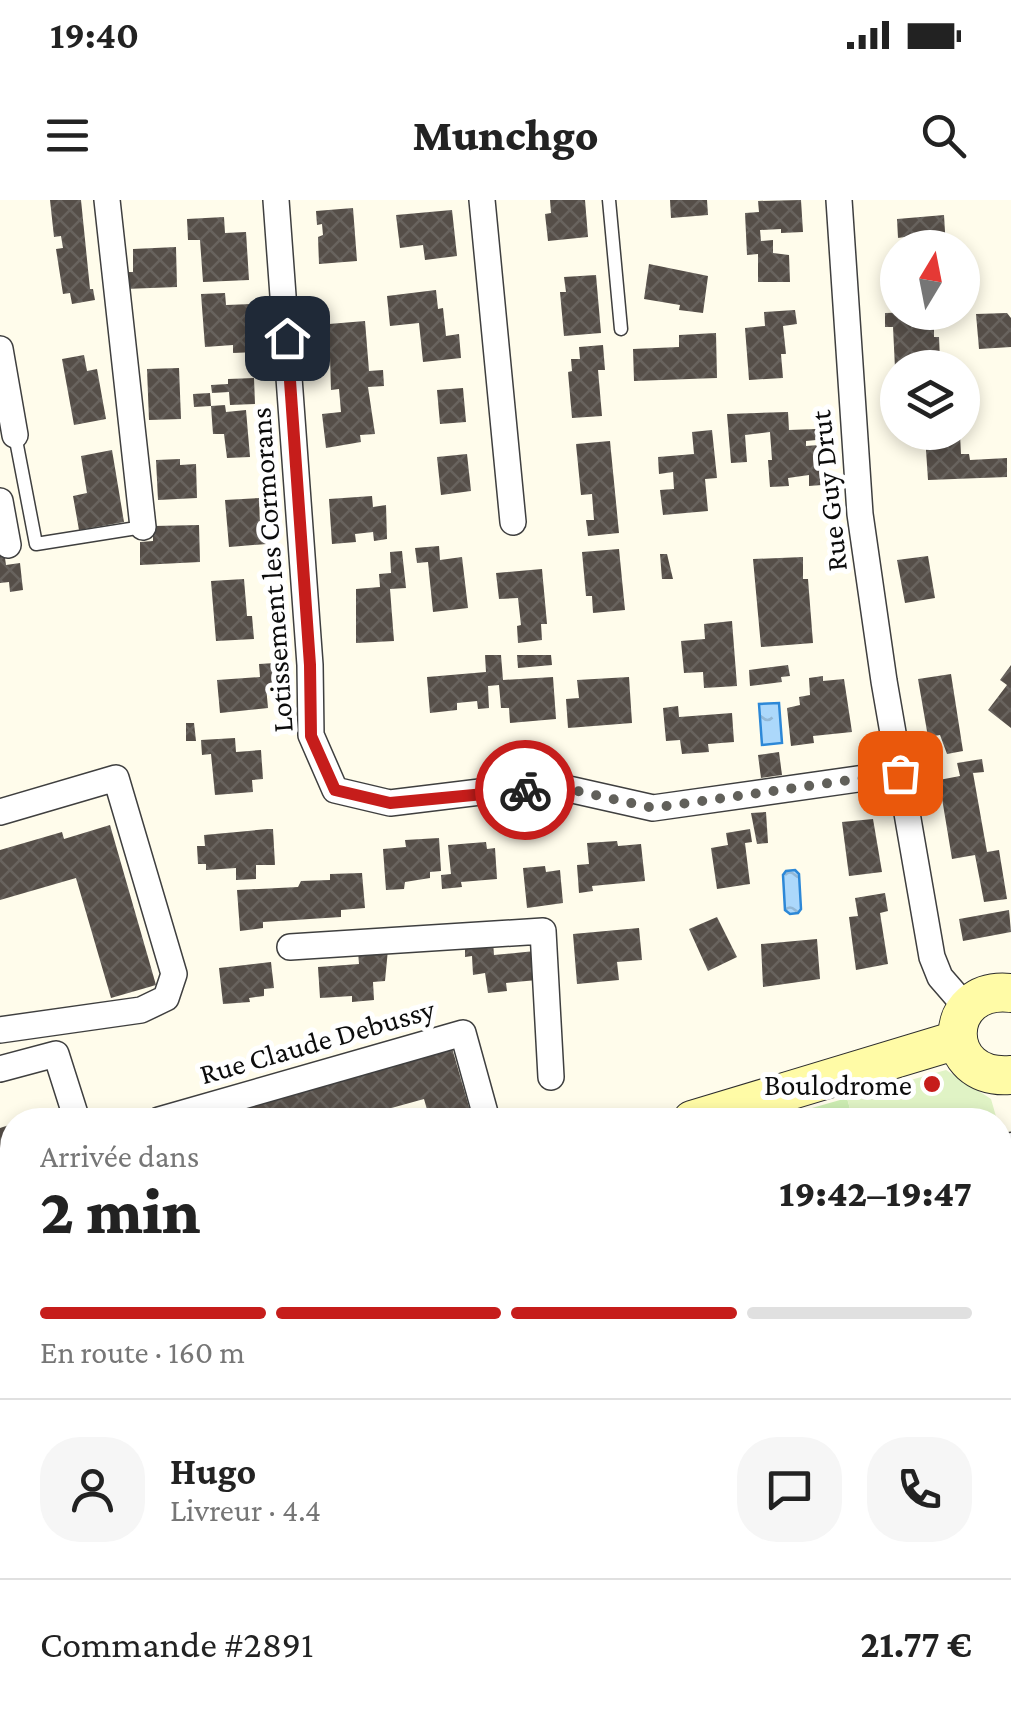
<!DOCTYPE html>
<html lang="fr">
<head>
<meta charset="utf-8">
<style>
  body { margin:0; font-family:"Crimson Pro",serif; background:#f6f6f6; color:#222; height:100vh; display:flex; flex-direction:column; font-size:38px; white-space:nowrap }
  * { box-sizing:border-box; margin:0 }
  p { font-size:32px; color:#767676 }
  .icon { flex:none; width:55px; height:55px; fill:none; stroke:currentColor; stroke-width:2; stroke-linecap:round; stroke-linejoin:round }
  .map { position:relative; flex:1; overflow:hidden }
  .panel { position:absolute; left:0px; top:908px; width:1012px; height:622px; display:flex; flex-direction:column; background:#fff; border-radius:40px 40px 0 0; box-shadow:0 5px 15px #0003 }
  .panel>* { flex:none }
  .needle { width:65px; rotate:10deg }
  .fabs { position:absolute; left:880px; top:30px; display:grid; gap:20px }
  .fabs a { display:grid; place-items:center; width:100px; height:100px; border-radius:50%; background:#fff; box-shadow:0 5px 15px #0003; font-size:50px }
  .pin { position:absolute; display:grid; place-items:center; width:85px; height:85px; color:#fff; margin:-42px; border-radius:20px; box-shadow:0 5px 15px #0006 }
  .courier { position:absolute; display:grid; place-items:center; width:100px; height:100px; margin:-50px; border:8px solid #c61d1b; border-radius:50%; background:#fff; color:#222; box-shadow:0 2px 12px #0007 }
  .summary em { font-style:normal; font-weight:800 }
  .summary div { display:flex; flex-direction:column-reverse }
  .summary { display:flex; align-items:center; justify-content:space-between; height:170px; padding:0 40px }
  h1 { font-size:65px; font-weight:800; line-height:75px }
  .bar { display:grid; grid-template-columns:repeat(4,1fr); gap:15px 10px; align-content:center; height:120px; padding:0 40px }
  .bar i { height:12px; border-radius:8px; background:#e0e0e0 }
  .bar .selected { background:#c61d1b }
  .bar p { grid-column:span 4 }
  .line { display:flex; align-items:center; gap:25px; padding:0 40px; border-top:2px solid #e0e0e0 }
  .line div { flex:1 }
  .round { display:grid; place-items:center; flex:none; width:105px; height:105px; border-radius:40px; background:#f6f6f6 }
  .status { display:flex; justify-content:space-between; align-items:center; height:70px; padding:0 50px; background:#fff; direction:ltr }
  .status svg { height:28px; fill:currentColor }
  header { display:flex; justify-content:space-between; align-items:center; height:130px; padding:0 40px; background:#fff; font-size:45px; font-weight:800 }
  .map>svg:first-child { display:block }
  .park { fill:url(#park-tufts) }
  .pitch { fill:#e0f3c5 }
  .water { fill:url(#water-ripples); stroke:#2d88d7; stroke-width:2.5 }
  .building { fill:url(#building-cross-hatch) }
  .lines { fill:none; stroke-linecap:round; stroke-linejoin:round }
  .lane-casing { stroke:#3f3f3f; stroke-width:15 }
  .street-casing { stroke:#3f3f3f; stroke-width:28 }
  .secondary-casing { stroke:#2e2e2e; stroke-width:40 }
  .lane { stroke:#fff; stroke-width:12 }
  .street { stroke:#fff; stroke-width:25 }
  .secondary { stroke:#fffba6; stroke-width:38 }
  .done { stroke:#61605a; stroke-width:10; stroke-dasharray:0 18 }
  .route { stroke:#c61d1b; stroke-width:12 }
  .poi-dot { fill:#c61d1b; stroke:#fff; stroke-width:4 }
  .labels { text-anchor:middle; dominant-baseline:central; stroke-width:10; stroke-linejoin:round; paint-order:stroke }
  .street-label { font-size:30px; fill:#0c0c0c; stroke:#fff }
  .poi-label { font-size:30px; fill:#0c0c0c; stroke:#fff; text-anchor:end }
</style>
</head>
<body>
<div class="status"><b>19:40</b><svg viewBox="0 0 49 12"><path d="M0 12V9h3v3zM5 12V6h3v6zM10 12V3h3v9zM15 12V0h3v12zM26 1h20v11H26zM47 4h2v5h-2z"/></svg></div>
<header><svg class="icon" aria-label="menu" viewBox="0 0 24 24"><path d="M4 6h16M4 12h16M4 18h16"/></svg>Munchgo<svg class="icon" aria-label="search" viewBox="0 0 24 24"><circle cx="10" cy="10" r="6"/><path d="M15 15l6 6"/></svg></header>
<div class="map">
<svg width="1011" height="1529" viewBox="0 0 1011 1529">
  <defs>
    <pattern id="park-tufts" width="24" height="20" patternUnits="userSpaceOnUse" patternTransform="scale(2.5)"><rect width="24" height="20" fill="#ccecb2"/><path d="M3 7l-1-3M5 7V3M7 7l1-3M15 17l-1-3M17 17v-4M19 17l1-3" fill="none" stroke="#aec998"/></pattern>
    <pattern id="water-ripples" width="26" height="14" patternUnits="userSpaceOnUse" patternTransform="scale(2.5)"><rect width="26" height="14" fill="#acd8fb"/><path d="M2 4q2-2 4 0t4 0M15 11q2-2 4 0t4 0" fill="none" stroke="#93b8d6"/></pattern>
    <pattern id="building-cross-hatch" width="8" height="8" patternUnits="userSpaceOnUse" patternTransform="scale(2.5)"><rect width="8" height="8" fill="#554e48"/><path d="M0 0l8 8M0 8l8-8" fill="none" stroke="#68635e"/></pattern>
  </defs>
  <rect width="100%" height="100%" fill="#fffceb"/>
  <path class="park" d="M847,898L853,920H770Z"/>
  <path class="pitch" d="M946,870L991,899L997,920H853L847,898Z"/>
  <g class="water">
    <path d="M779,503L782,543L762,545L759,504Z"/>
    <path d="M795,670L799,674L801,709L798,713L790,714L785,710L783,675L786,671Z"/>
  </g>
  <g class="building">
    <path d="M50,0H81L90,89H93L95,100L72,104L70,93L63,94L56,49L63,48L61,36L54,37Z"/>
    <path d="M550,0H585L588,37L548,41L545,14L551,13Z"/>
    <path d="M670,0H707L708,15L671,18Z"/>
    <path d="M801,0L803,32L781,33V29L760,30L761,41L773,40V53L789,55L790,82H758V54L747,55L745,13L759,12L758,1Z"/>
    <path d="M353,8L357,61L319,64L318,37L323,35L322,24L317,25L316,11Z"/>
    <path d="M452,10L457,56L425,60L423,45L400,48L396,15Z"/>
    <path d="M944,15L946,48H906L905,37L898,38L897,19Z"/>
    <path d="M224,17L225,33L246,32L249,80L203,82L200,40H188L187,19Z"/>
    <path d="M176,47L177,87L125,89L124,72H133V49Z"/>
    <path d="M649,64L708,76L703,113L679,110L680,105L644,99Z"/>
    <path d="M596,75L601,133L564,136L560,92H566L564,77Z"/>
    <path d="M436,90L438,109L443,108L446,136L459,134L461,158L423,162L419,123L390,126L387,96Z"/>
    <path d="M225,93L226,105L252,104L256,152L233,153V145L205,147L201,94Z"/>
    <path d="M795,110L797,124L783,126L786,154H781L783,178L749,180L745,128L765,126L764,112Z"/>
    <path d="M918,112L919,125L934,124V137H939L940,161H945V168H895L893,127H885V113Z"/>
    <path d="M1007,113L1011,118V147L979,149L976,114Z"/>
    <path d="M365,121L369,171L383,170L384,186L368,187L375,234L360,235L361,242L326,248L322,214L341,212L339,189L331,190L329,124Z"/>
    <path d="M716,133L717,178L634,181L633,149L679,147V135Z"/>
    <path d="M603,145L605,170H598L602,216L572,218L568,172L572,171L571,159H580L579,147Z"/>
    <path d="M84,155L87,171L97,169L106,219L74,225L62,159Z"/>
    <path d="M179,168L181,219L149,220L147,169Z"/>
    <path d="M254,178L255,204L230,205L229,192L212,193L211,185L228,184V179Z"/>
    <path d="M463,188L466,222L440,224L437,190Z"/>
    <path d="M210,193L211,206L194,207L193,194Z"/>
    <path d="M225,205L226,212L246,210L250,257L227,258L224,234H213L211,206Z"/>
    <path d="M788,212L789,230L816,229V240L806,241V246L819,245L822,285L809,286V275L788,278L789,286L770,287L768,260H772L770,232L745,235L747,262L731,263L727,214Z"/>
    <path d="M712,230L717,278L705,279L708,311L663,315L660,290L674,289L673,272L659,274L658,257L694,254L692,232Z"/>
    <path d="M960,234L961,254H969L970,260L1007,258V277L928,280L925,235Z"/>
    <path d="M610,241L619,333L588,336L586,320H594L592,294L581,295L576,244Z"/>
    <path d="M112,250L124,322L79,330L73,296L87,293L81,256Z"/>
    <path d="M467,254L471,291L441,295L437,257Z"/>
    <path d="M180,259V265L196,264L197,298L158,300L156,260Z"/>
    <path d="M372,296L373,307L386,305L387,339L374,341L373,332L355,334L356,342L332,344L329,299Z"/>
    <path d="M259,298L260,325H266L267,344L229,347L225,300Z"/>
    <path d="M199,325L200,362L140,365V342L153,341V326Z"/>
    <path d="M439,346L440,360L462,357L468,408L433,412L428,362L417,363L415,348Z"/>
    <path d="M619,349L625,410L593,413L592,396H586L582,352Z"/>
    <path d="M0,351H4L6,365L20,363L23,390L10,392L9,382L0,383Z"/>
    <path d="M402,351L406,388L390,389L394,441L356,443V389L380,387L379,374L391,373L390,352Z"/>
    <path d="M660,354H667L673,379H662Z"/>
    <path d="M928,356L935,398L905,403L897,360Z"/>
    <path d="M803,357V379H808L813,443L761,447L753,359Z"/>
    <path d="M542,369L547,424H541L542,440L518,443L517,426L521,425L518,398L499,399L496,373Z"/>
    <path d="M244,379L247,416H252L254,439L216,441L211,381Z"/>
    <path d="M732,421L737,486L704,488L703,472L684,473L681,441L705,439L704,424Z"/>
    <path d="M485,455H501L503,480L553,477L556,519L510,523L509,508H501L499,485L488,486L489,508L478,509L477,501L457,503V510L430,513L427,477L486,472Z"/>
    <path d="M517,455H551L552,465L518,468Z"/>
    <path d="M275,463L277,485L266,486L268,508L220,513L217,480L260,477L259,464Z"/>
    <path d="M788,465L790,476L781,477L782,482L750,486L749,470Z"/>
    <path d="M1011,465V528L988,510L1007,485L1000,480Z"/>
    <path d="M951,474L963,551L947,554L940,535L928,537L918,479Z"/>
    <path d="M823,476V481L844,479L852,532L813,536L814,543L791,546L787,508L800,505L799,497L810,495L809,478Z"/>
    <path d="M629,477L632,523L568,528L566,499L579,498L577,480Z"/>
    <path d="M678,506L679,517L732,513L734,542L708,544L709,552L682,554L680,540L666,541L663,508Z"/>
    <path d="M186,523H194L196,541H186Z"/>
    <path d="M235,538L236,552L261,550L263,579L252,580L253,592L215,595L211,554L202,555L201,540Z"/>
    <path d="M779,552L782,575L761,578L758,555Z"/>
    <path d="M982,559L984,572L973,573L987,652L999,650L1007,699L984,702L975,655L952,659L939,580L960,576L957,563Z"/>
    <path d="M766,612L768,643L757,644L751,613Z"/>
    <path d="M873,619L882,672L849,676L842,622Z"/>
    <path d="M110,625L156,785L111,798L76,678L0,700V650L62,632L64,639Z"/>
    <path d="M268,629H273L275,665H256V679L236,680V668L206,670V664H198L197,646H205L204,635Z"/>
    <path d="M750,629L752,642L745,643L750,684L717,689L711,648L728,645L726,633Z"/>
    <path d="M439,638L441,671L430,672V678L405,682L404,689L386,690L383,649L406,647L405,640Z"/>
    <path d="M617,641L618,646L641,644L645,681L592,686L593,691L579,693L577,665L589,664L587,643Z"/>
    <path d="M486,642L487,649L495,648L497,679L461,682L462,687L442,689L441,675L451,674L448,645Z"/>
    <path d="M545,666L546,672L560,670L563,703L527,708L523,668Z"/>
    <path d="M362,673L365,708L341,710V717L263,722V728L240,731L237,690L298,687L301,681L330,680V674Z"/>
    <path d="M885,693L888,711L880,713L888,764L856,770L849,717L858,716L855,698Z"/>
    <path d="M1009,710L1011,732L963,741L959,719Z"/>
    <path d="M717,717L737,757L708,771L689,729Z"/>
    <path d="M639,728L642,760L617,762L619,780L577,784L573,734Z"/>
    <path d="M817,739L820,779L763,787L761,744Z"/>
    <path d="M493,742L494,755L535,751L537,780L506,783L507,791L488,793L485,773L473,775L472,756L465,757V745Z"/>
    <path d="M388,749L385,781L373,782L374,800L352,802V796L320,798L318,767L359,764L358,752Z"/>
    <path d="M271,762L274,788L264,789V796L249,798L250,802L223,804L219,768Z"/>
    <path d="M452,848L471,914L450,920H430L424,899L348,920H253L248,905Z"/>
    <path d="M12,924V1003L0,1006V928Z"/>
    <path d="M12,1145L11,1189V1344L0,1303V1148Z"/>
    <path d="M1011,1247V1288L1000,1292V1250Z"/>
    <path d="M1011,1401V1462L1000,1434V1405Z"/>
    <path d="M55,1518H113L117,1529H18Z"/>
    <path d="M485,1518H526L528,1528L488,1529Z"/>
    <path d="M946,1518H979L982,1529H917L916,1526Z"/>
  </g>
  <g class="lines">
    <g class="lane-casing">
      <g id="lane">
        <path d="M609,0L621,129"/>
        <path d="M15,235L36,344L143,327"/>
        <path d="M1000,942L1011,939"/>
        <path d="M1000,1125L1011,1121"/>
        <path d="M1000,1200L1011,1196"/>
        <path d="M991,1518L994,1529"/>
      </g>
    </g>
    <g class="street-casing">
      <g id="street">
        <path d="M107,0L143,327"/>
        <path d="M276,0L310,465L311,535L335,590L390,603L480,592L564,588L653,608L900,573"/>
        <path d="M482,0L513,322"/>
        <path d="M839,0L860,314L884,481L932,757L940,777L966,807"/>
        <path d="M0,149L15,235"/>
        <path d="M0,301L8,345"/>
        <path d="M0,612L116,578L174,774L166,798L141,810L0,830"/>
        <path d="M290,747L543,731L551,877"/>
        <path d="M0,869L56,854L77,920"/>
        <path d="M159,920L463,833L487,920"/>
        <path d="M1000,1373L1011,1368"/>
        <path d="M0,1414L12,1463"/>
        <path d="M0,1509L12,1505"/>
        <path d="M575,1518L578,1529"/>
        <path d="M673,1529L697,1518"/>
      </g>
    </g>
    <g class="secondary-casing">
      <g id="secondary">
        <path d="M1011,793C941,785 939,881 1011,875"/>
        <path d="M692,920L957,840"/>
        <path d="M0,1111L12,1108"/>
      </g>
    </g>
    <use href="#lane" class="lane"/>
    <use href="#street" class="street"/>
    <use href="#secondary" class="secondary"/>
  </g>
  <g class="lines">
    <path class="done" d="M525,590L564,588L653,608L900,573"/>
    <path class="route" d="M287,138L310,465L311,536L335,590L390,603L525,590"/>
  </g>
  <circle class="poi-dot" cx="932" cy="884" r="10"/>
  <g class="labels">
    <g class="street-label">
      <text transform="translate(828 291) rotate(-96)">Rue Guy Drut</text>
      <text transform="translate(271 370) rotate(-94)">Lotissement les Cormorans</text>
      <text transform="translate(317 841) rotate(-16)">Rue Claude Debussy</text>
    </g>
    <g class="poi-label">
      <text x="912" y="884">Boulodrome</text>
    </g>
  </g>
</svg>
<div class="fabs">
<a><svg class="needle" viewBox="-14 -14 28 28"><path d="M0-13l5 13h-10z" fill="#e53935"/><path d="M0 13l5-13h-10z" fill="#767676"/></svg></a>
<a><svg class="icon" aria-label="layers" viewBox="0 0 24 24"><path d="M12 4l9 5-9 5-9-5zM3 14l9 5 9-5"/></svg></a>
</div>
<div class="pin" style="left:900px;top:573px;background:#ea580c"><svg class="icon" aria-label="bag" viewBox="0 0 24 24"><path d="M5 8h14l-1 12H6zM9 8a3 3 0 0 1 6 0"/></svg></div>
<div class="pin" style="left:287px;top:138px;background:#1f2937"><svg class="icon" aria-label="home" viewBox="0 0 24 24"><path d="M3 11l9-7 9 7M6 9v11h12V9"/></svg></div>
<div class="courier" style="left:525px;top:590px"><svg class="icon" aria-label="bike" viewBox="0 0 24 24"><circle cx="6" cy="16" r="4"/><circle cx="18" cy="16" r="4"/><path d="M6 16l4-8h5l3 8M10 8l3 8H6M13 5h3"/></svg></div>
<section class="panel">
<div class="summary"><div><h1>2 min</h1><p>Arrivée dans</p></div><em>19:42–19:47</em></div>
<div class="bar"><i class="selected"></i><i class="selected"></i><i class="selected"></i><i></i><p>En route · 160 m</p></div>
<div class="line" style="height:180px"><a class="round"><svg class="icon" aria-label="person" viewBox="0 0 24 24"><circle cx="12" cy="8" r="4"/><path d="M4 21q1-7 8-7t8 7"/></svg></a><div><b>Hugo</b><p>Livreur · 4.4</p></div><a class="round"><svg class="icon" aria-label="chat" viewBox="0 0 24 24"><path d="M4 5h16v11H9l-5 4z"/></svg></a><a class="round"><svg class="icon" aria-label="phone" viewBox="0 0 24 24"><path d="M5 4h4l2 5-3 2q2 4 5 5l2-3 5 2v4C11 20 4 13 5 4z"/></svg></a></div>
<div class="line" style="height:130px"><div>Commande #2891</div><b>21.77 €</b></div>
</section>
</div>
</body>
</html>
